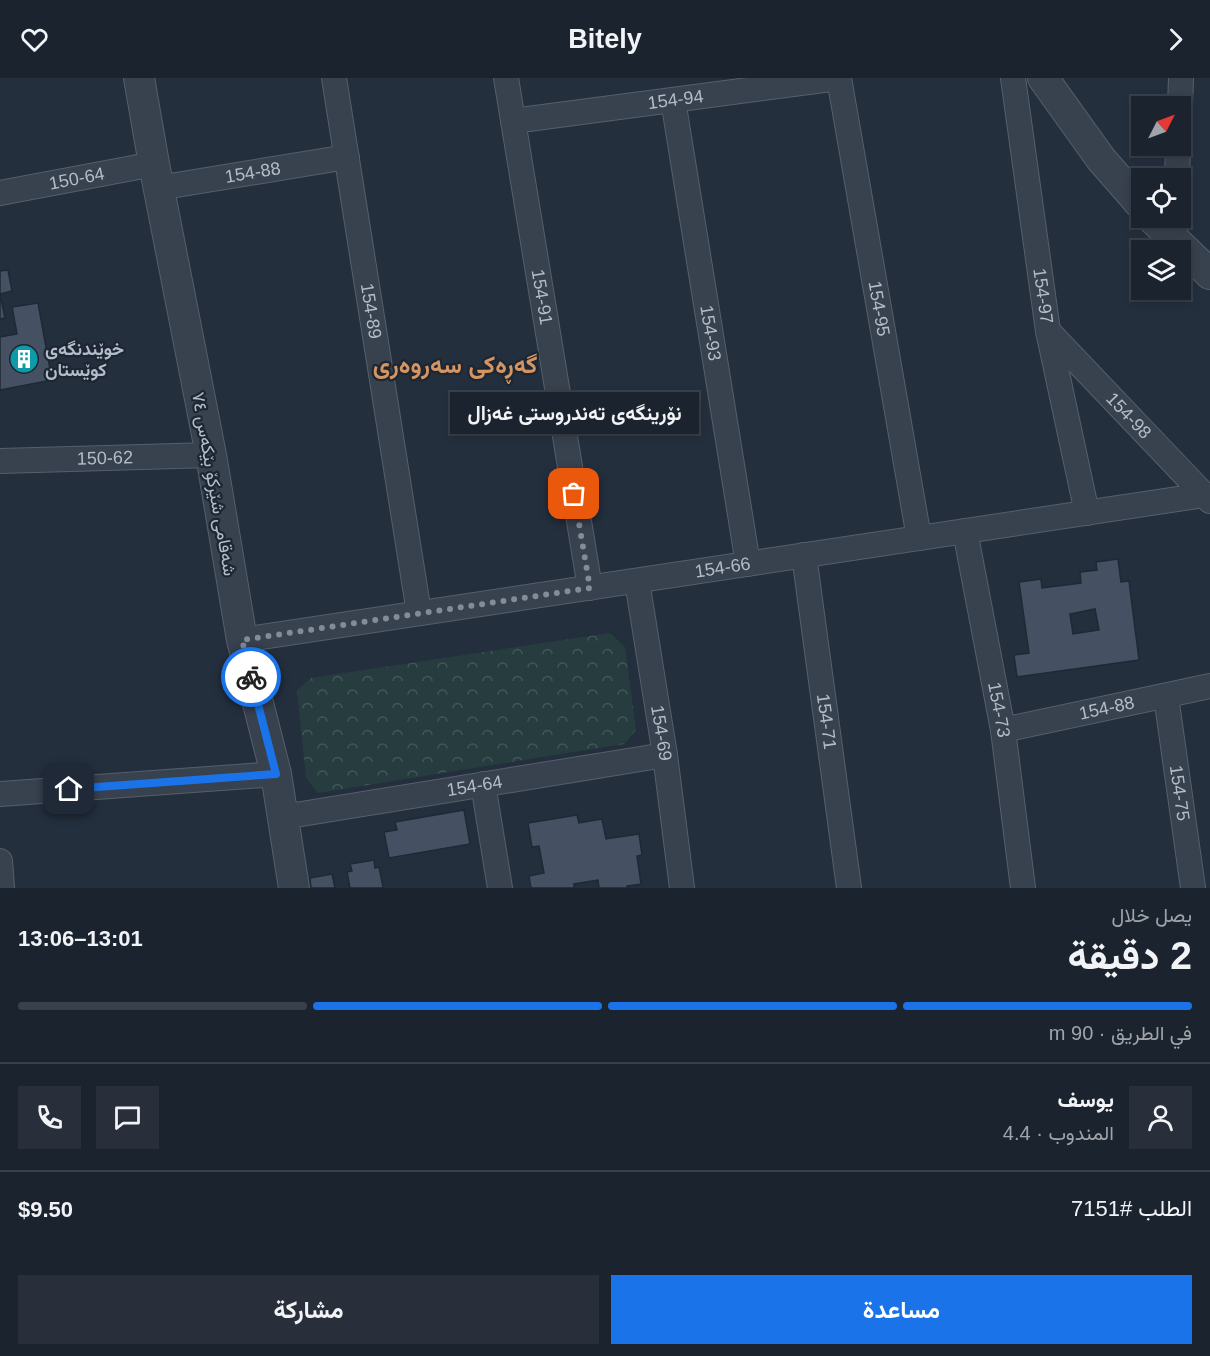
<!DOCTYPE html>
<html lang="ar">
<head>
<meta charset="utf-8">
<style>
  body { margin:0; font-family:Arial,Vazirmatn,sans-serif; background:#282f3a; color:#f1f3f6; direction:rtl; height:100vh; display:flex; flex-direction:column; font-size:22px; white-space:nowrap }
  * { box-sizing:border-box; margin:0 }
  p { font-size:20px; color:#a0a4aa }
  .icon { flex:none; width:33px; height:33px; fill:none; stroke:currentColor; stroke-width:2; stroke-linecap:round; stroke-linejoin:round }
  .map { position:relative; height:810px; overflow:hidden; direction:ltr }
  .sheet { display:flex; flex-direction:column; background:#1b232e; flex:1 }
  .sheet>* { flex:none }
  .needle { width:39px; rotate:48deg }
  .buttons { position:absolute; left:1131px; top:18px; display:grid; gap:12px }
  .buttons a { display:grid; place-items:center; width:60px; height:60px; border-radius:0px; background:#1b232e; box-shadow:0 3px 9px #0003,0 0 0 2px #39404a; font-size:30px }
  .pin { position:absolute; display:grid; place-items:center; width:51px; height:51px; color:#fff; margin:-26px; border-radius:12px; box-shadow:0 3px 9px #0006 }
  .courier { position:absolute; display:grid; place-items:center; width:60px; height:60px; margin:-30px; border:4px solid #1a73e8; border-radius:50%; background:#fff; color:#222; box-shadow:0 2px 8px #0007 }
  .bubble { position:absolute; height:42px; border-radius:0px; background:#1b232e; box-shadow:0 3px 9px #0003,0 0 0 2px #39404a; font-size:20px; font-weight:700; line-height:42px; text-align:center; direction:rtl }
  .headline em { font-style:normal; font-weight:700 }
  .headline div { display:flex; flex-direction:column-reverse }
  .headline { display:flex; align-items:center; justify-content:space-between; height:102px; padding:0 18px }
  h1 { font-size:39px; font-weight:700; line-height:45px }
  .bar { display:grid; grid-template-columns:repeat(4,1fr); gap:9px 6px; align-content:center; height:72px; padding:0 18px }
  .bar i { height:8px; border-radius:4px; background:#39404a }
  .bar .selected { background:#1a73e8 }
  .bar p { grid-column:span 4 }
  .line { display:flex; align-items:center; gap:15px; padding:0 18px; border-top:2px solid #39404a }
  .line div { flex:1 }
  .round { display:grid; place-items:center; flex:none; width:63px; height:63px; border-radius:0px; background:#282f3a }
  .primary-button { display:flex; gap:12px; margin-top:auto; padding:12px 18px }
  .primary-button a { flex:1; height:69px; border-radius:0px; background:#1a73e8; color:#fff; font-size:24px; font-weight:700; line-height:69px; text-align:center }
  .primary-button a+a { background:#282f3a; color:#f1f3f6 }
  header { display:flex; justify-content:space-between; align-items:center; height:78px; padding:0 18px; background:#1b232e; font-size:27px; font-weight:700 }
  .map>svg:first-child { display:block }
  .forest { fill:url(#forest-crowns) }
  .building { fill:#455162; stroke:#1f2835; stroke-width:1.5; fill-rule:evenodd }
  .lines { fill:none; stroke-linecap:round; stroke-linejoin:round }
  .minor-casing { stroke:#565f6c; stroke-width:26 }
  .tertiary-casing { stroke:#565f6c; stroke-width:32 }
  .minor { stroke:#38414e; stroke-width:24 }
  .tertiary { stroke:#38414e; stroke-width:30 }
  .done { stroke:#828b98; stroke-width:6; stroke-dasharray:0 10.8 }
  .route { stroke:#1a73e8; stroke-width:8 }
  .labels { text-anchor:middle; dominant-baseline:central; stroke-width:4.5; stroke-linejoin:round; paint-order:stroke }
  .street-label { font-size:18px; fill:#b4bcc9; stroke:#1d2633 }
  .poi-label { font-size:18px; font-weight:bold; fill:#b4bcc9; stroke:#1d2633; text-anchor:start }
  .district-label { font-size:24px; font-weight:bold; fill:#d59563; stroke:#1d2633 }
</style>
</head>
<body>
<header><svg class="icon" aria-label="forward" viewBox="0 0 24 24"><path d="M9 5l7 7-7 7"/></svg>Bitely<svg class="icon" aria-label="heart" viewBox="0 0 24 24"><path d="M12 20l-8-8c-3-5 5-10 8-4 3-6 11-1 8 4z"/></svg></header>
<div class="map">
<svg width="1210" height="810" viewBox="0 0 1210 810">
  <defs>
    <pattern id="forest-crowns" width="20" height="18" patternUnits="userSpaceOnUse" patternTransform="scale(1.5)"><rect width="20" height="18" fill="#263c3f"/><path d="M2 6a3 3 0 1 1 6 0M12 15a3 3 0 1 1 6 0" fill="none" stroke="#435659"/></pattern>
  </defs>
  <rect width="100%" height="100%" fill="#242f3e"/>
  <path class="forest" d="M610,555L625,569L636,652L624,666L318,715L306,700L297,612L311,600Z"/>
  <g class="building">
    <path d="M8,192L12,213L0,216V193Z"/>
    <path d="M0,216L5,240L0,241Z"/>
    <path d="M38,225L52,302L0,312V259L17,256L12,229Z"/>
    <path d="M1118,481L1121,504L1129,503L1139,582L1017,599L1014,577L1029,575L1019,504L1041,501L1042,510L1081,505L1080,494L1097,492L1096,484ZM1095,531L1099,552L1073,556L1070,536Z"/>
    <path d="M464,732L470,766L389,780L384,754L397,752L395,744Z"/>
    <path d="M577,737L579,745L602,741L606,761L639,756L642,777L637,778L641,806L627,808L628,810H599L598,802L574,806V810H531L529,798L544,795L539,768L532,769L528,745Z"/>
    <path d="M374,782L375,790L379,789L383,809L385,810H350L347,794L352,793L350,786Z"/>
    <path d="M332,796L335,810H311L310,800Z"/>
  </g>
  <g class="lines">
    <g class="minor-casing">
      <g id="minor">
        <path id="s1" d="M334,0L419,535"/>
        <path id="s2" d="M506,0L590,510"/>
        <path id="s3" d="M839,0L919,460"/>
        <path id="s4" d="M1013,0L1048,253L1087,435"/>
        <path id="s5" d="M673,22L748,486"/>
        <path d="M1180,28L1181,0"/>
        <path id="s6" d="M513,43L839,0"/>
        <path d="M1177,100L1178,68"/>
        <path id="s7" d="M158,110L347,79"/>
        <path id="s8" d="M0,115L154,86"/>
        <path id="s9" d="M1048,253L1210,423"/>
        <path id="s10" d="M0,383L211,377"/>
        <path id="s11" d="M965,453L1003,652L1023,810"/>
        <path id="s12" d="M804,477L849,810"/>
        <path id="s13" d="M637,503L665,677L682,810"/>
        <path id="s14" d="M242,562L1204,417"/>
        <path id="s15" d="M1166,618L1193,810"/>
        <path id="s16" d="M1003,652L1210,608"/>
        <path d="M483,706L500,810"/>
        <path d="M0,716L276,696"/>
        <path id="s17" d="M283,739L665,677"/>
        <path d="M0,783L2,810"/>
      </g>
    </g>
    <g class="tertiary-casing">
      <g id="tertiary">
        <path d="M139,0L154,86L211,377L242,562L276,696L294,810"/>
        <path d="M1043,0L1101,81L1142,128"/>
        <path d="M1152,140L1210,196"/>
      </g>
    </g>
    <use href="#minor" class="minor"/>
    <use href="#tertiary" class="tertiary"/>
  </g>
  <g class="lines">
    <path class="done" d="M251,599L242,562L590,510L574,416"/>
    <path class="route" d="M69,711L276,696L251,599"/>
  </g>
  <defs>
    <g id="building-disc" transform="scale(1.5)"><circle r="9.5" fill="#0f9aa8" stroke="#1d2633"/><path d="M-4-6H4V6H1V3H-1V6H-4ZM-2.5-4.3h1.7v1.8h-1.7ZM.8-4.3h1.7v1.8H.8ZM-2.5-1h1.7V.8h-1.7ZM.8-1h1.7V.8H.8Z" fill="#fff"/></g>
  </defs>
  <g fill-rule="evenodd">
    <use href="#building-disc" x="24" y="281"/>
  </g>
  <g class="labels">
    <g class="street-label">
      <text stroke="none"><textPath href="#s6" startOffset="164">154-94</textPath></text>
      <text stroke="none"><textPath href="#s7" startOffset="96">154-88</textPath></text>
      <text stroke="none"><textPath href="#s8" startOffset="78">150-64</textPath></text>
      <text stroke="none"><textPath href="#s2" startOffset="222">154-91</textPath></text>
      <text stroke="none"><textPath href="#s4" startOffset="220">154-97</textPath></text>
      <text stroke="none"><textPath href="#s3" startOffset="234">154-95</textPath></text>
      <text stroke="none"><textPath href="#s1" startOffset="236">154-89</textPath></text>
      <text stroke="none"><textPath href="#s5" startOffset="236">154-93</textPath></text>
      <text stroke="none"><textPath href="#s9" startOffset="117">154-98</textPath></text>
      <text stroke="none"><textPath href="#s10" startOffset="105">150-62</textPath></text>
      <text transform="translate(214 406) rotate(80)">شەقامی شێرکۆ بێکەس ٧٤</text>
      <text stroke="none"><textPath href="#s14" startOffset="486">154-66</textPath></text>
      <text stroke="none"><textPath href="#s16" startOffset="106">154-88</textPath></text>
      <text stroke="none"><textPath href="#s11" startOffset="182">154-73</textPath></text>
      <text stroke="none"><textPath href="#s12" startOffset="168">154-71</textPath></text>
      <text stroke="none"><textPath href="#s13" startOffset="154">154-69</textPath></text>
      <text stroke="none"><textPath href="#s17" startOffset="194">154-64</textPath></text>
      <text stroke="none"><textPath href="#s15" startOffset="98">154-75</textPath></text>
    </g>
    <g class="poi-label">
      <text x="45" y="271">خوێندنگەی<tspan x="45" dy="21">کوێستان</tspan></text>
    </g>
    <g class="district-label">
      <text x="455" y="286">گەڕەکی سەروەری</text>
    </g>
  </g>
</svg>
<div class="buttons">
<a><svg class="needle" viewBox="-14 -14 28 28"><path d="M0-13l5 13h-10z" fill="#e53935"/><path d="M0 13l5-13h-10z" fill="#a0a4aa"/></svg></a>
<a><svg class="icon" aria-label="locate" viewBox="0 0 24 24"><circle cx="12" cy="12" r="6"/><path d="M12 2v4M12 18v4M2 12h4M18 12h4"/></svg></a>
<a><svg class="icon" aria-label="layers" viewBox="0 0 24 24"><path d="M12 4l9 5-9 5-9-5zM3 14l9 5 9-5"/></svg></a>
</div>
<div class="pin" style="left:574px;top:416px;background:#ea580c"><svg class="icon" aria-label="bag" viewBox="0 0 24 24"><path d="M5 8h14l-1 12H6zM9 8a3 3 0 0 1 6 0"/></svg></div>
<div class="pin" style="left:69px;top:711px;background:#1f2937"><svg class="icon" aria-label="home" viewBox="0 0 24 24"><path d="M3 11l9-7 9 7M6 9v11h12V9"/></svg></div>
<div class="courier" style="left:251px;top:599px"><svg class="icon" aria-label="bike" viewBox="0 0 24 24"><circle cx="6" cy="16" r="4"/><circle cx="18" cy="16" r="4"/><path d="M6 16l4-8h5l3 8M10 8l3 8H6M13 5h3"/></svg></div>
<div class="bubble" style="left:450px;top:314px;width:249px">نۆرینگەی تەندروستی غەزال</div>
</div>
<section class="sheet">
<div class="headline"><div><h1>2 دقيقة</h1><p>يصل خلال</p></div><em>13:01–13:06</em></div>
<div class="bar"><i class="selected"></i><i class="selected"></i><i class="selected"></i><i></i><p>في الطريق · 90 m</p></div>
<div class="line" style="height:108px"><a class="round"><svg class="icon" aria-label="person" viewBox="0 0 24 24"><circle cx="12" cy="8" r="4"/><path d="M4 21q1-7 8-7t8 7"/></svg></a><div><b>يوسف</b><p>المندوب · 4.4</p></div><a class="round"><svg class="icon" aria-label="chat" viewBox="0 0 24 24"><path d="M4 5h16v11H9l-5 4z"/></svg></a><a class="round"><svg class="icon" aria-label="phone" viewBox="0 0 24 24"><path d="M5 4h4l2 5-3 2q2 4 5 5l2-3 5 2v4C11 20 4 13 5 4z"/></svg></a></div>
<div class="line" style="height:78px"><div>الطلب #7151</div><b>$9.50</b></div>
<div class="primary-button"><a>مساعدة</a><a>مشاركة</a></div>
</section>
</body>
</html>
